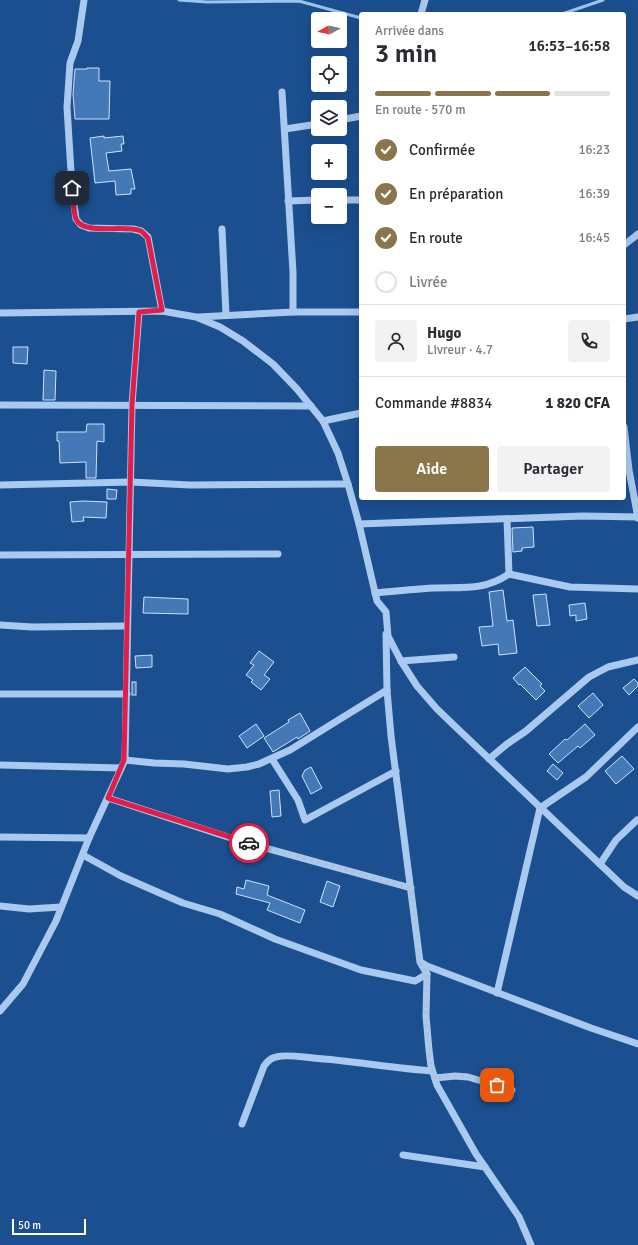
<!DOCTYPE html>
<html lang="fr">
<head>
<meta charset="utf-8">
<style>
  body { margin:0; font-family:Signika,sans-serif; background:#f2f2f3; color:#2b2b33; height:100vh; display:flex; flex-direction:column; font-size:15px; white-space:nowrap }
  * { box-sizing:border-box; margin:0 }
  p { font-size:13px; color:#7c7c81 }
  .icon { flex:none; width:22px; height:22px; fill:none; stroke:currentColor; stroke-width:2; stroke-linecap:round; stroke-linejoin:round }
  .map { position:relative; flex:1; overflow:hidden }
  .panel { position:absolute; left:359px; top:12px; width:267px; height:488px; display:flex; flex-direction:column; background:#fff; border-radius:4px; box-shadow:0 4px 16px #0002 }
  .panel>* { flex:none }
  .needle { width:26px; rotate:262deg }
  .buttons { position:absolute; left:311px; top:12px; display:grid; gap:8px }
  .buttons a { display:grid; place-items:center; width:36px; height:36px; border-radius:4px; background:#fff; box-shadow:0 4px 16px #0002; font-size:20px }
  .scale { position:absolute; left:12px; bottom:10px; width:74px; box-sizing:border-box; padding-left:4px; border:2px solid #fff; border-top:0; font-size:11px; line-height:14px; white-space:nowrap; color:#fff; -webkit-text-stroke:3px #1b4f8f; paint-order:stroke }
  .pin { position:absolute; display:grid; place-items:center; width:34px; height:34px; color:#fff; margin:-17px; border-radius:8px; box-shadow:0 2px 6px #0006 }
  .courier { position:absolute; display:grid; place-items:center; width:40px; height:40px; margin:-20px; border:3px solid #e11d48; border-radius:50%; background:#fff; color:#222; box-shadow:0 1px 5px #0007 }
  .head em { font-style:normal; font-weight:600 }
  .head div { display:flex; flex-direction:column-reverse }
  .head { display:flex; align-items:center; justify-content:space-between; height:68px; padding:0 16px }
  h1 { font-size:26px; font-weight:600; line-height:30px }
  .bar { display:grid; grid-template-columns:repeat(4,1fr); gap:6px 4px; align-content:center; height:48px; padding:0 16px }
  .bar i { height:5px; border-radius:3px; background:#e1e1e2 }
  .bar .selected { background:#8a764a }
  .bar p { grid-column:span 4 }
  .line { display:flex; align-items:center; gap:10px; padding:0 16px; border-top:1px solid #e1e1e2 }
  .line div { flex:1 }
  .round { display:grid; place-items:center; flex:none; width:42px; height:42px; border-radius:4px; background:#f2f2f3 }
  ol { padding:0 16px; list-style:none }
  li { display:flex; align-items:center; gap:12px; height:44px }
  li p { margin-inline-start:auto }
  li .icon { padding:4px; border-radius:50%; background:#8a764a; color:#fff; stroke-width:4 }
  li:last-child { color:#7c7c81 }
  li i { width:22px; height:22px; border:2px solid #e1e1e2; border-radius:50% }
  .primary-button { display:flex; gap:8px; margin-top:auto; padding:8px 16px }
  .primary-button a { flex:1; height:46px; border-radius:4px; background:#8a764a; color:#fff; font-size:16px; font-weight:600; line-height:46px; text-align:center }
  .primary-button a+a { background:#f2f2f3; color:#2b2b33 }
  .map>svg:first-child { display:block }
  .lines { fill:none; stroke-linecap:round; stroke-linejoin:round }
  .stream { stroke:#9cc4f0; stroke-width:3 }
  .building { fill:#4478b7; stroke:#cfe3fa }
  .minor { stroke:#a9c9ee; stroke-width:7 }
  .done { stroke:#afc1d8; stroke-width:4; stroke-dasharray:0 7.2 }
  .route { stroke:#e11d48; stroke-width:5 }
</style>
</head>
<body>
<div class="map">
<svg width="638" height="1245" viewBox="0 0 638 1245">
  <rect width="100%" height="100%" fill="#1b4f8f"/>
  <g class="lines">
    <g class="stream">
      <path d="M179,0L207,2L299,1L361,18"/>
      <path d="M562,14L603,0"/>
    </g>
  </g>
  <g class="building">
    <path d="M87,68H99V81H110L109,119H75L73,94L75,69H87Z"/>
    <path d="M104,136V138L123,136L124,144H121L122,151L106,153L109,171L131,169L135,189H131V194L116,195L115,181L95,183L90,138Z"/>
    <path d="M13,347H28L27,364L13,363Z"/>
    <path d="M44,370L56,371L55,400H43Z"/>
    <path d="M87,424H104V442L97,441L96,478H86V462L60,463L59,441H57V432H86Z"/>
    <path d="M107,489L117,490L116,499H107Z"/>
    <path d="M83,501L107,502L106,518L83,517L84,521L72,522L70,502Z"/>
    <path d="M533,527L534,547L522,548V551L513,552L512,528Z"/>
    <path d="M503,590L507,621L513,620L517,653L499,655L498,644L482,646L479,627L493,626L489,592Z"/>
    <path d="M546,594L550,625L537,626L533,595Z"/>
    <path d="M144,597L188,599V614L143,613Z"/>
    <path d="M585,603L587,619L576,621V615L570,616L569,605Z"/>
    <path d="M259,651L274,662L264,675L270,679L261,690L251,682L253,680L246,675L254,665L250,663Z"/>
    <path d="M152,655V667L136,668L135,656Z"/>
    <path d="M525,667L542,684L540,686L545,691L536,700L520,684L519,685L513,678Z"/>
    <path d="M634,679L638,683V686L629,695L623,688Z"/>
    <rect x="132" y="682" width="4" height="13"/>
    <path d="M593,693L603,705L589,718L578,706Z"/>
    <path d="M300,713L310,731L298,739L297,737L273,752L264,738L289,722L288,720Z"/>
    <path d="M256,724L264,736L247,748L239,736Z"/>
    <path d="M585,724L595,735L580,748L578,746L558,763L549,754L565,739L567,740Z"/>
    <path d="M622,756L634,769L616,784L605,771Z"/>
    <path d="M553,764L563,773L557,780L547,771Z"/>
    <path d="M311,767L322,788L311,794L302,776L305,770Z"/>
    <path d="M279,790L281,816L272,817L270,791Z"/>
    <path d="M246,880L269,886L267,895L305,910L300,923L267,910L270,903L236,894L237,887L244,889Z"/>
    <path d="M327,881L340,886L333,907L320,902Z"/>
  </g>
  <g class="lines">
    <g class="minor">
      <path d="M84,0L78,41L70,63L67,107L72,188L76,219L81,225L89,228L133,229L141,231L148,237L162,311"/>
      <path d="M421,14L425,0"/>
      <path d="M282,92L293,272V312"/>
      <path d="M340,120L361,116"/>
      <path d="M285,129L318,124"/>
      <path d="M340,200H361"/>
      <path d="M288,201L318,200"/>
      <path d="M222,229L226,315"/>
      <path d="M624,245L638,234"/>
      <path d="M0,313L162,311L196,317L220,327L243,341L273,364L297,389L323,421L338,453L348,484L359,524L377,601L386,612L388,636L401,661L417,686L437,709L461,732L624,887L638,896"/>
      <path d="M198,317L293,312H361"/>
      <path d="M624,319L638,317"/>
      <path d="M0,405L311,406"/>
      <path d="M323,421L361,413"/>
      <path d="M624,427L629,470L638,518"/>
      <path d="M0,485L131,482L190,485L348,484"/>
      <path d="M507,519L509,574"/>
      <path d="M359,524L583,516L638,517"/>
      <path d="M0,555L278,554"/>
      <path d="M375,593C395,591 415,589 434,588C463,587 484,591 509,574L570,587L638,589"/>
      <path d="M0,625L32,627L127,626"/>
      <path d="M386,634L387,690L391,736L420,962L427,974L426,1016L429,1050L431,1066L437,1085L476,1154L519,1217L531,1245"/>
      <path d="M401,661L454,657"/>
      <path d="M0,694H127"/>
      <path d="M272,759L298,800L305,820L396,771"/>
      <path d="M489,759L507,744L526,731L589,677L608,667L638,660"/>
      <path d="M125,760L154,763L184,764L228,769L247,767L259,764L290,750L387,690"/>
      <path d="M0,765L121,768"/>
      <path d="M108,798L240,841L411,888"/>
      <path d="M0,837L89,838"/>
      <path d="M83,855L121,876L162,894L183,903L220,914L275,939L361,970L415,981L427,974"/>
      <path d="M600,864L616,840L637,820"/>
      <path d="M0,906L29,909L61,907"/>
      <path d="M422,963L427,966L591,1028L638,1044"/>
      <path d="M497,993L540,808L586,777L638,727"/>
      <path d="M0,1011L23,984L56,921L89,838L125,760L132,405L139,312"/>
      <path d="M435,1078L455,1076L468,1077L512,1090"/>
      <path d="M242,1124L264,1066C267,1062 270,1058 276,1057C287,1054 301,1057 313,1058C353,1061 392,1068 432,1071"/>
      <path d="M403,1155L485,1167"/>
    </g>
  </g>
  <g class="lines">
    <path class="done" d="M249,843L411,888L420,962L427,974L426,1016L431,1066L435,1078L455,1076L468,1077L497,1085"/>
    <path class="route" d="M72,188C73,197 73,211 76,219C83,236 126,224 141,231C144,233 146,236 148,238L162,310L139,312L132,404L124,760L108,798L249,843"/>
  </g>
</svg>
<div class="buttons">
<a><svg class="needle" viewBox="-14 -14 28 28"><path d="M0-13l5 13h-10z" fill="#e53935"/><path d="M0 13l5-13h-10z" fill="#7c7c81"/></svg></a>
<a><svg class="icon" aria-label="locate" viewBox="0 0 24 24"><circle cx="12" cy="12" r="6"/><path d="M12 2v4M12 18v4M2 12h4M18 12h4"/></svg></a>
<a><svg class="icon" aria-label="layers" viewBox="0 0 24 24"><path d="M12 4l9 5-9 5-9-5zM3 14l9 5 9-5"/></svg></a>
<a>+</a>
<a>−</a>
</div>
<div class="scale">50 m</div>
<div class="pin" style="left:497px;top:1085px;background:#ea580c"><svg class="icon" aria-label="bag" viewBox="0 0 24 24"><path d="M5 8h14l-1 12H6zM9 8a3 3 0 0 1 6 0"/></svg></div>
<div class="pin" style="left:72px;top:188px;background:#1f2937"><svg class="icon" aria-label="home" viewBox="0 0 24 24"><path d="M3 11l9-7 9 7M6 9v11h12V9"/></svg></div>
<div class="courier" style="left:249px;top:843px"><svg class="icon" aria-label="car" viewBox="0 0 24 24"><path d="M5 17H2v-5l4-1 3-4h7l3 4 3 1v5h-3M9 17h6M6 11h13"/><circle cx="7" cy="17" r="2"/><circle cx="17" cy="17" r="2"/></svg></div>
<section class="panel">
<div class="head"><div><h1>3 min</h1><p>Arrivée dans</p></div><em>16:53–16:58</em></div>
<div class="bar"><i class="selected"></i><i class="selected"></i><i class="selected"></i><i></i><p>En route · 570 m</p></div>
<ol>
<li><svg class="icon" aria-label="check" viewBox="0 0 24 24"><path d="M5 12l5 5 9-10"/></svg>Confirmée<p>16:23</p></li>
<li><svg class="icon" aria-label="check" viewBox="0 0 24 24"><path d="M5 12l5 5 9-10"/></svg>En préparation<p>16:39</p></li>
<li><svg class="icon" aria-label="check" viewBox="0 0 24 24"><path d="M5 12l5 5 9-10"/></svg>En route<p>16:45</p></li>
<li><i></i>Livrée</li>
</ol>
<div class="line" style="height:72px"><a class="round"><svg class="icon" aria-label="person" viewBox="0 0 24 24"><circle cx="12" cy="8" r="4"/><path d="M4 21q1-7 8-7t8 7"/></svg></a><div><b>Hugo</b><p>Livreur · 4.7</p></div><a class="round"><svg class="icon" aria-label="phone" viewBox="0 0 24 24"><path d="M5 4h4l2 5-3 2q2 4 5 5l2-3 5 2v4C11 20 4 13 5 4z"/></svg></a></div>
<div class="line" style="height:52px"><div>Commande #8834</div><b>1 820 CFA</b></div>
<div class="primary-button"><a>Aide</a><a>Partager</a></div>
</section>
</div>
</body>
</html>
